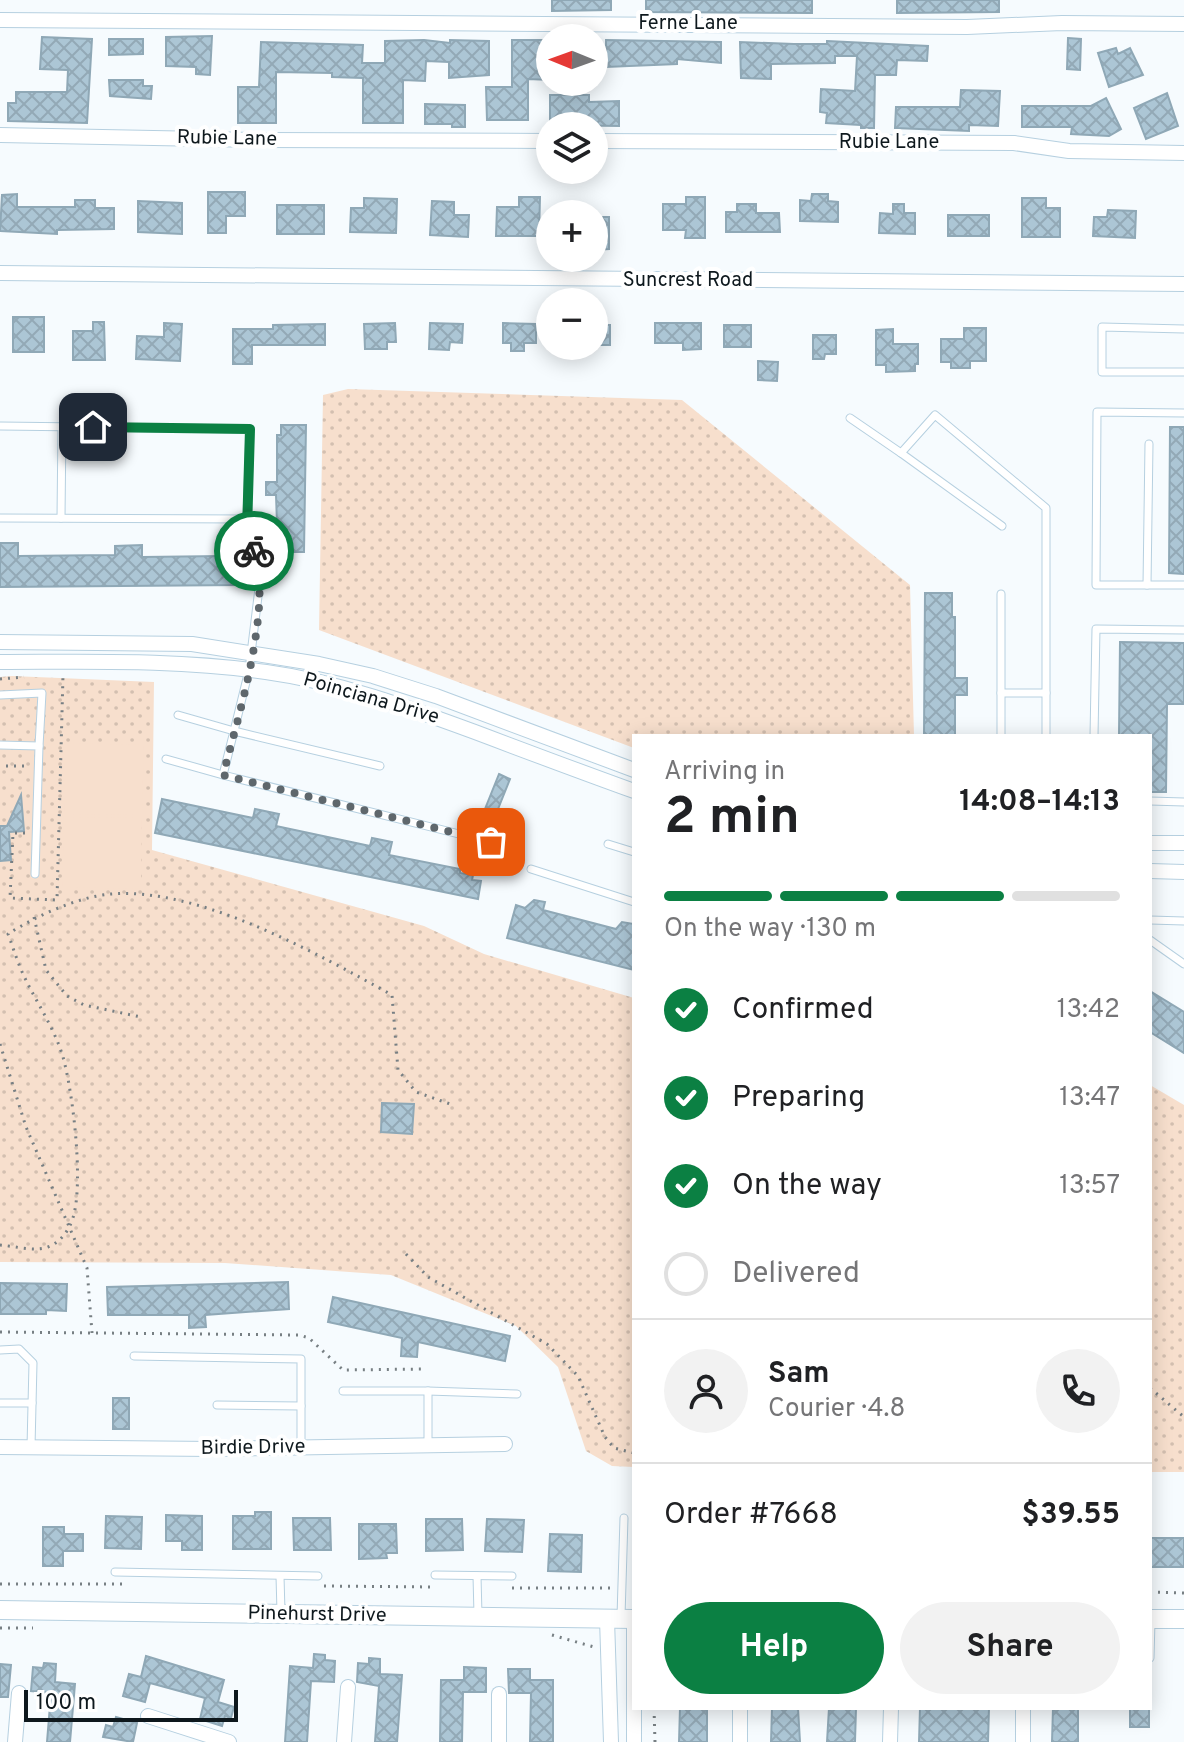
<!DOCTYPE html>
<html lang="en">
<head>
<meta charset="utf-8">
<style>
  body { margin:0; font-family:Overpass,sans-serif; background:#f2f2f2; color:#202124; height:100vh; display:flex; flex-direction:column; font-size:30px; white-space:nowrap }
  * { box-sizing:border-box; margin:0 }
  p { font-size:26px; color:#757577 }
  .icon { flex:none; width:44px; height:44px; fill:none; stroke:currentColor; stroke-width:2; stroke-linecap:round; stroke-linejoin:round }
  .map { position:relative; flex:1; overflow:hidden }
  .side { position:absolute; left:632px; top:734px; width:520px; height:976px; display:flex; flex-direction:column; background:#fff; border-radius:0px; box-shadow:0 4px 20px #0003 }
  .side>* { flex:none }
  .needle { width:52px; rotate:271deg }
  .controls { position:absolute; left:536px; top:24px; display:grid; gap:16px }
  .controls a { display:grid; place-items:center; width:72px; height:72px; border-radius:50%; background:#fff; box-shadow:0 4px 20px #0003; font-size:40px }
  .scale { position:absolute; left:24px; bottom:20px; width:214px; box-sizing:border-box; padding-left:8px; border:4px solid #0e181d; border-top:0; font-size:22px; line-height:28px; white-space:nowrap; color:#0e181d; -webkit-text-stroke:6px #fff; paint-order:stroke }
  .pin { position:absolute; display:grid; place-items:center; width:68px; height:68px; color:#fff; margin:-34px; border-radius:16px; box-shadow:0 4px 12px #0006 }
  .courier { position:absolute; display:grid; place-items:center; width:80px; height:80px; margin:-40px; border:6px solid #0b8043; border-radius:50%; background:#fff; color:#222; box-shadow:0 2px 10px #0007 }
  .summary em { font-style:normal; font-weight:700 }
  .summary div { display:flex; flex-direction:column-reverse }
  .summary { display:flex; align-items:center; justify-content:space-between; height:136px; padding:0 32px }
  h1 { font-size:52px; font-weight:700; line-height:60px }
  .bar { display:grid; grid-template-columns:repeat(4,1fr); gap:12px 8px; align-content:center; height:96px; padding:0 32px }
  .bar i { height:10px; border-radius:6px; background:#e0e0e0 }
  .bar .current { background:#0b8043 }
  .bar p { grid-column:span 4 }
  .line { display:flex; align-items:center; gap:20px; padding:0 32px; border-top:2px solid #e0e0e0 }
  .line div { flex:1 }
  .round { display:grid; place-items:center; flex:none; width:84px; height:84px; border-radius:42px; background:#f2f2f2 }
  ol { padding:0 32px; list-style:none }
  li { display:flex; align-items:center; gap:24px; height:88px }
  li p { margin-inline-start:auto }
  li .icon { padding:8px; border-radius:50%; background:#0b8043; color:#fff; stroke-width:4 }
  li:last-child { color:#757577 }
  li i { width:44px; height:44px; border:4px solid #e0e0e0; border-radius:50% }
  .cta { display:flex; gap:16px; margin-top:auto; padding:16px 32px }
  .cta a { flex:1; height:92px; border-radius:48px; background:#0b8043; color:#fff; font-size:32px; font-weight:700; line-height:92px; text-align:center }
  .cta a+a { background:#f2f2f2; color:#202124 }
  .map>svg:first-child { display:block }
  .grass { fill:url(#grass-dots) }
  .pitch { fill:#f7dfcd }
  .building { fill:url(#building-cross-hatch); stroke:#8fa8b6; stroke-width:2 }
  .lines { fill:none; stroke-linecap:round; stroke-linejoin:round }
  .service-casing { stroke:#b6d0e0; stroke-width:9 }
  .minor-casing { stroke:#b6d0e0; stroke-width:16 }
  .tertiary-casing { stroke:#b6d0e0; stroke-width:20 }
  .path { stroke:#777f83; stroke-width:3; stroke-dasharray:2 6; stroke-linecap:butt }
  .service { stroke:#fff; stroke-width:7 }
  .minor { stroke:#fff; stroke-width:14 }
  .tertiary { stroke:#fff; stroke-width:18 }
  .done { stroke:#5f676c; stroke-width:8; stroke-dasharray:0 14.4 }
  .route { stroke:#0b8043; stroke-width:10 }
  .labels { text-anchor:middle; dominant-baseline:central; stroke-width:8; stroke-linejoin:round; paint-order:stroke }
  .street-label { font-size:20px; fill:#0e181d; stroke:#fff }
</style>
</head>
<body>
<div class="map">
<svg width="1184" height="1742" viewBox="0 0 1184 1742">
  <defs>
    <pattern id="grass-dots" width="8" height="8" patternUnits="userSpaceOnUse" patternTransform="scale(2)"><rect width="8" height="8" fill="#f7dfcd"/><path d="M2 2h.1M6 6h.1" fill="none" stroke="#d3bfb0" stroke-width="1.8" stroke-linecap="round"/></pattern>
    <pattern id="building-cross-hatch" width="8" height="8" patternUnits="userSpaceOnUse" patternTransform="scale(2)"><rect width="8" height="8" fill="#acc6d5"/><path d="M0 0l8 8M0 8l8-8" fill="none" stroke="#93a9b6"/></pattern>
  </defs>
  <rect width="100%" height="100%" fill="#f6fbfe"/>
  <g class="grass">
    <path d="M348,389L682,400L910,585L914,736H634V748L319,630L323,395Z"/>
    <path d="M12,676L154,682L152,850L424,926L484,954L634,998V1467L612,1466L586,1451L558,1367L516,1326L391,1275L225,1263L0,1262V677Z"/>
    <path d="M1150,1085L1184,1105V1472H1150Z"/>
  </g>
  <g class="pitch">
    <path d="M65,743L144,745L142,815L64,814Z"/>
    <path d="M64,817L142,818L141,889L62,887Z"/>
  </g>
  <g class="building">
    <path d="M552,0H611V10L552,11Z"/>
    <path d="M646,0H812V13L646,12Z"/>
    <path d="M897,0H999V12L897,13Z"/>
    <path d="M212,36L210,75L196,74V67L166,66V37Z"/>
    <path d="M42,37L92,39L87,123L8,121V103H16V92H67L68,70L40,69Z"/>
    <path d="M1068,38L1081,39L1080,70L1067,69Z"/>
    <path d="M109,39H143V54L109,55Z"/>
    <path d="M424,40L450,43V40L489,41V75L449,78V62L426,61L425,81L403,80V123H363V78L332,77V73L276,72V123H238V87H259L261,42L363,45L362,63H385V41Z"/>
    <path d="M512,40H550V80L528,79V120H487L486,87H512Z"/>
    <path d="M606,40L721,42V63L677,59V64L606,67Z"/>
    <path d="M827,41L928,46L927,61L897,60L896,75H875L874,128H861V125L826,123L827,113L820,112L821,89L855,91L857,56H835V63L771,64V79L741,78L740,42L794,44H827Z"/>
    <path d="M1116,48L1118,54L1130,48L1143,75L1109,87L1098,53Z"/>
    <path d="M109,80H143V86H152L151,99L110,96Z"/>
    <path d="M961,90L1000,91L998,126L969,125V131L895,128L896,107H960Z"/>
    <path d="M1167,93L1178,126L1146,139L1134,108Z"/>
    <path d="M550,95H589V102L619,101V126L550,125Z"/>
    <path d="M1106,98L1121,129L1109,136L1071,134L1072,127H1022V106H1091Z"/>
    <path d="M425,104L465,105V127H452V124H425Z"/>
    <path d="M208,192H245V216H226V233H208Z"/>
    <path d="M17,194V207H75V200H95V208H114V229L57,230V234L0,231L2,195Z"/>
    <path d="M812,194H828V201L838,202V222L800,221V200L811,201Z"/>
    <path d="M519,197H540L539,236H496L497,207H519Z"/>
    <path d="M686,197H705V238H685L686,230H663V204H686Z"/>
    <path d="M364,198L397,199L396,233L350,232L351,208H364Z"/>
    <path d="M1022,198H1046V208H1060V237H1022Z"/>
    <path d="M138,201L182,203V234L138,232Z"/>
    <path d="M432,201L454,202V215H469L468,237L430,235Z"/>
    <path d="M737,204H756V213H779L780,232H726V212H737Z"/>
    <path d="M893,204H904V213H915V234L879,233L880,213L893,214Z"/>
    <rect x="277" y="205" width="47" height="29"/>
    <path d="M1108,210L1136,211L1135,238L1093,236L1094,217H1107Z"/>
    <rect x="948" y="215" width="41" height="21"/>
    <path d="M594,217H609V249L594,250Z"/>
    <rect x="13" y="317" width="31" height="35"/>
    <path d="M93,322H104L105,360H73V331H93Z"/>
    <path d="M164,323L182,324L180,361L136,359L137,336L164,337Z"/>
    <path d="M395,323L396,342H387V349H365L364,324Z"/>
    <path d="M430,323L463,324L462,343L450,342L449,350L429,349Z"/>
    <path d="M503,323L536,324V343H524V351H511V343H503Z"/>
    <path d="M655,323H701V349L683,350V343H655Z"/>
    <path d="M325,324V345H252V364H233V329H273V325Z"/>
    <rect x="594" y="325" width="16" height="20"/>
    <rect x="724" y="325" width="27" height="22"/>
    <path d="M964,328H986V361H970V368H951V362H941V339H964Z"/>
    <path d="M893,329V344H918V364H915V371L886,372V365H876V330Z"/>
    <path d="M813,335H836V354H825L824,359H813Z"/>
    <path d="M758,361L778,362L777,381L758,380Z"/>
    <path d="M281,425H306L304,552H278L276,495H266V482H277V435H281Z"/>
    <path d="M1170,427H1184V574L1169,573Z"/>
    <path d="M0,543H18V556L115,555V546L142,545V557L222,556V560H242V585L0,587Z"/>
    <path d="M925,593H952V617H955V678H967V695H955V736H924Z"/>
    <path d="M1120,642L1184,643V704H1167L1166,792H1150V736H1119Z"/>
    <path d="M499,774L510,779L494,819L483,814Z"/>
    <path d="M21,795L24,831L9,832L11,860L0,861V826H7Z"/>
    <path d="M162,799L253,818L255,809L279,814L276,826L370,846L372,838L392,842L389,855L460,869V873L473,875L472,880L481,881L478,899L155,833Z"/>
    <path d="M534,900L545,902L543,910L616,929L622,922L634,924V970L507,938L516,905L525,908Z"/>
    <path d="M1150,991L1184,1012V1053L1150,1032Z"/>
    <path d="M382,1103L414,1104L412,1134L381,1132Z"/>
    <path d="M288,1282L289,1309L205,1315L206,1327L189,1328V1315H108L107,1287Z"/>
    <path d="M0,1283L67,1284L66,1311L46,1310V1314H0Z"/>
    <path d="M333,1297L510,1336L505,1361L418,1342L417,1357L401,1356L402,1338L328,1322Z"/>
    <rect x="113" y="1398" width="16" height="31"/>
    <path d="M255,1512H271V1549H233V1516H255Z"/>
    <path d="M166,1515L202,1516V1550H182V1541H166Z"/>
    <path d="M106,1516L142,1517L141,1549L105,1548Z"/>
    <path d="M293,1518H330L331,1550H294Z"/>
    <path d="M426,1519H462L463,1550L426,1551Z"/>
    <path d="M487,1519L524,1520L522,1552L485,1551Z"/>
    <path d="M359,1524H396L397,1553H386L387,1558L359,1559Z"/>
    <path d="M43,1527H64V1534H83V1551H63V1566H43Z"/>
    <path d="M550,1534L582,1535L581,1572L548,1571Z"/>
    <rect x="1150" y="1538" width="34" height="29"/>
    <path d="M314,1654L325,1655V1660L335,1661L334,1682L311,1681L307,1742H285L290,1666L313,1668Z"/>
    <path d="M146,1656L224,1680L218,1702L234,1707L231,1718L225,1716L222,1726L200,1719L205,1698L150,1683L145,1702L123,1696L129,1674L141,1677Z"/>
    <path d="M369,1658L380,1659V1674L402,1675L397,1742H375L379,1686L357,1682L358,1663L369,1664Z"/>
    <path d="M44,1663L56,1664L55,1682L75,1684L70,1742H47L51,1693L31,1691L33,1667L43,1668Z"/>
    <path d="M0,1664L11,1665L8,1697H0Z"/>
    <path d="M464,1667L486,1668V1692H463L462,1742H440L441,1680H464Z"/>
    <path d="M508,1669H530V1680H553V1742H530L531,1693H509Z"/>
    <path d="M680,1708H707V1742H679Z"/>
    <path d="M772,1708H798L800,1742H771Z"/>
    <path d="M829,1708H856L855,1742H827Z"/>
    <path d="M920,1708H989L988,1742H919Z"/>
    <path d="M1053,1708H1078V1742H1052Z"/>
    <rect x="1130" y="1708" width="19" height="19"/>
    <path d="M116,1717L137,1723L133,1742L103,1737L106,1725L113,1727Z"/>
  </g>
  <g class="lines">
    <g class="service-casing">
      <g id="service">
        <path d="M1184,329L1102,327V372H1184"/>
        <path d="M1184,413L1097,412L1096,585H1184"/>
        <path d="M850,418L901,453"/>
        <path d="M0,426L250,429L247,519"/>
        <path d="M0,518L247,519C247,540 259,559 260,580L249,670L234,731L380,766"/>
        <path d="M61,518L62,426"/>
        <path d="M1002,526L901,453L935,415L1046,508V736"/>
        <path d="M1147,585L1149,444"/>
        <path d="M1001,693H1046"/>
        <path d="M0,695L42,693L39,746"/>
        <path d="M178,715L234,731L223,775L491,842"/>
        <path d="M1001,736V594"/>
        <path d="M1094,736L1096,629L1184,630"/>
        <path d="M0,745L39,746L35,874"/>
        <path d="M166,759L223,775"/>
        <path d="M1150,801L1184,802"/>
        <path d="M608,844L634,852"/>
        <path d="M531,869L634,902"/>
        <path d="M1150,920L1184,921"/>
        <path d="M1150,940L1184,964"/>
        <path d="M0,1350L19,1349L33,1363L31,1447"/>
        <path d="M134,1356L301,1359V1447"/>
        <path d="M343,1391H428V1445"/>
        <path d="M428,1391L517,1394"/>
        <path d="M0,1403H32"/>
        <path d="M217,1405L301,1406"/>
        <path d="M115,1572L318,1576"/>
        <path d="M435,1575L512,1576"/>
        <path d="M280,1576L281,1612"/>
        <path d="M477,1576L478,1615"/>
        <path d="M621,1617L624,1518"/>
        <path d="M1150,1658L1151,1621"/>
      </g>
    </g>
    <g class="minor-casing">
      <g id="minor">
        <path d="M0,20L967,27L1062,23L1184,24"/>
        <path d="M0,135L262,140L550,141"/>
        <path d="M594,141L1014,143L1069,151L1184,153"/>
        <path d="M0,273L1184,284"/>
        <path d="M0,642L192,644L319,664L373,676L436,696L634,770"/>
        <path d="M0,662C88,662 178,659 266,672C339,682 407,707 475,732C528,752 581,772 634,791"/>
        <path d="M1150,843H1184"/>
        <path d="M1150,871L1184,872"/>
        <path d="M0,1447L213,1449L505,1444"/>
        <path d="M607,1619L611,1742"/>
        <path d="M499,1694V1742"/>
        <path d="M1023,1708V1742"/>
        <path d="M148,1716L229,1742"/>
        <path d="M15,1742L19,1693"/>
        <path d="M344,1742L348,1687"/>
        <path d="M634,1742V1619"/>
        <path d="M740,1742V1708"/>
        <path d="M890,1742L891,1708"/>
      </g>
    </g>
    <g class="tertiary-casing">
      <g id="tertiary">
        <path d="M0,1610L634,1619"/>
        <path d="M1150,1619H1184"/>
      </g>
    </g>
    <g class="path">
      <path d="M0,679L24,677"/>
      <path d="M6,766H27V769"/>
      <path d="M25,833H13L10,898L57,900L63,675"/>
      <path d="M34,917L46,970L67,996L84,1005L141,1017"/>
      <path d="M0,1044L26,1127L87,1268L92,1333"/>
      <path d="M0,1245C14,1246 35,1252 48,1247C62,1242 71,1227 74,1214C83,1178 73,1093 63,1057C54,1027 36,1002 23,974C17,961 13,947 8,934C36,916 77,897 111,894C199,887 316,953 392,995L398,1070L416,1092L453,1105"/>
      <path d="M406,1254L428,1277L547,1344L578,1376L605,1437L614,1448L634,1453"/>
      <path d="M0,1332L299,1335L309,1338L343,1370L423,1369"/>
      <path d="M1150,1388L1184,1417"/>
      <path d="M0,1584H128"/>
      <path d="M324,1586L436,1587"/>
      <path d="M512,1588H612"/>
      <path d="M1150,1592L1184,1593"/>
      <path d="M0,1628H33"/>
      <path d="M552,1635L594,1647"/>
      <path d="M654,1708L655,1742"/>
    </g>
    <use href="#service" class="service"/>
    <use href="#minor" class="minor"/>
    <use href="#tertiary" class="tertiary"/>
  </g>
  <g class="lines">
    <path class="done" d="M254,551C273,606 238,718 223,775L491,842"/>
    <path class="route" d="M93,427L250,429L247,531L254,551"/>
  </g>
  <g class="labels">
    <g class="street-label">
      <text x="688" y="24">Ferne Lane</text>
      <text transform="translate(227 139) rotate(1)">Rubie Lane</text>
      <text x="889" y="143">Rubie Lane</text>
      <text x="688" y="281">Suncrest Road</text>
      <text transform="translate(371 699) rotate(16)">Poinciana Drive</text>
      <text transform="translate(253 1448) rotate(-1)">Birdie Drive</text>
      <text transform="translate(317 1615) rotate(1)">Pinehurst Drive</text>
    </g>
  </g>
</svg>
<div class="controls">
<a><svg class="needle" viewBox="-14 -14 28 28"><path d="M0-13l5 13h-10z" fill="#e53935"/><path d="M0 13l5-13h-10z" fill="#757577"/></svg></a>
<a><svg class="icon" aria-label="layers" viewBox="0 0 24 24"><path d="M12 4l9 5-9 5-9-5zM3 14l9 5 9-5"/></svg></a>
<a>+</a>
<a>−</a>
</div>
<div class="scale">100 m</div>
<div class="pin" style="left:491px;top:842px;background:#ea580c"><svg class="icon" aria-label="bag" viewBox="0 0 24 24"><path d="M5 8h14l-1 12H6zM9 8a3 3 0 0 1 6 0"/></svg></div>
<div class="pin" style="left:93px;top:427px;background:#1f2937"><svg class="icon" aria-label="home" viewBox="0 0 24 24"><path d="M3 11l9-7 9 7M6 9v11h12V9"/></svg></div>
<div class="courier" style="left:254px;top:551px"><svg class="icon" aria-label="bike" viewBox="0 0 24 24"><circle cx="6" cy="16" r="4"/><circle cx="18" cy="16" r="4"/><path d="M6 16l4-8h5l3 8M10 8l3 8H6M13 5h3"/></svg></div>
<section class="side">
<div class="summary"><div><h1>2 min</h1><p>Arriving in</p></div><em>14:08–14:13</em></div>
<div class="bar"><i class="current"></i><i class="current"></i><i class="current"></i><i></i><p>On the way · 130 m</p></div>
<ol>
<li><svg class="icon" aria-label="check" viewBox="0 0 24 24"><path d="M5 12l5 5 9-10"/></svg>Confirmed<p>13:42</p></li>
<li><svg class="icon" aria-label="check" viewBox="0 0 24 24"><path d="M5 12l5 5 9-10"/></svg>Preparing<p>13:47</p></li>
<li><svg class="icon" aria-label="check" viewBox="0 0 24 24"><path d="M5 12l5 5 9-10"/></svg>On the way<p>13:57</p></li>
<li><i></i>Delivered</li>
</ol>
<div class="line" style="height:144px"><a class="round"><svg class="icon" aria-label="person" viewBox="0 0 24 24"><circle cx="12" cy="8" r="4"/><path d="M4 21q1-7 8-7t8 7"/></svg></a><div><b>Sam</b><p>Courier · 4.8</p></div><a class="round"><svg class="icon" aria-label="phone" viewBox="0 0 24 24"><path d="M5 4h4l2 5-3 2q2 4 5 5l2-3 5 2v4C11 20 4 13 5 4z"/></svg></a></div>
<div class="line" style="height:104px"><div>Order #7668</div><b>$39.55</b></div>
<div class="cta"><a>Help</a><a>Share</a></div>
</section>
</div>
</body>
</html>
